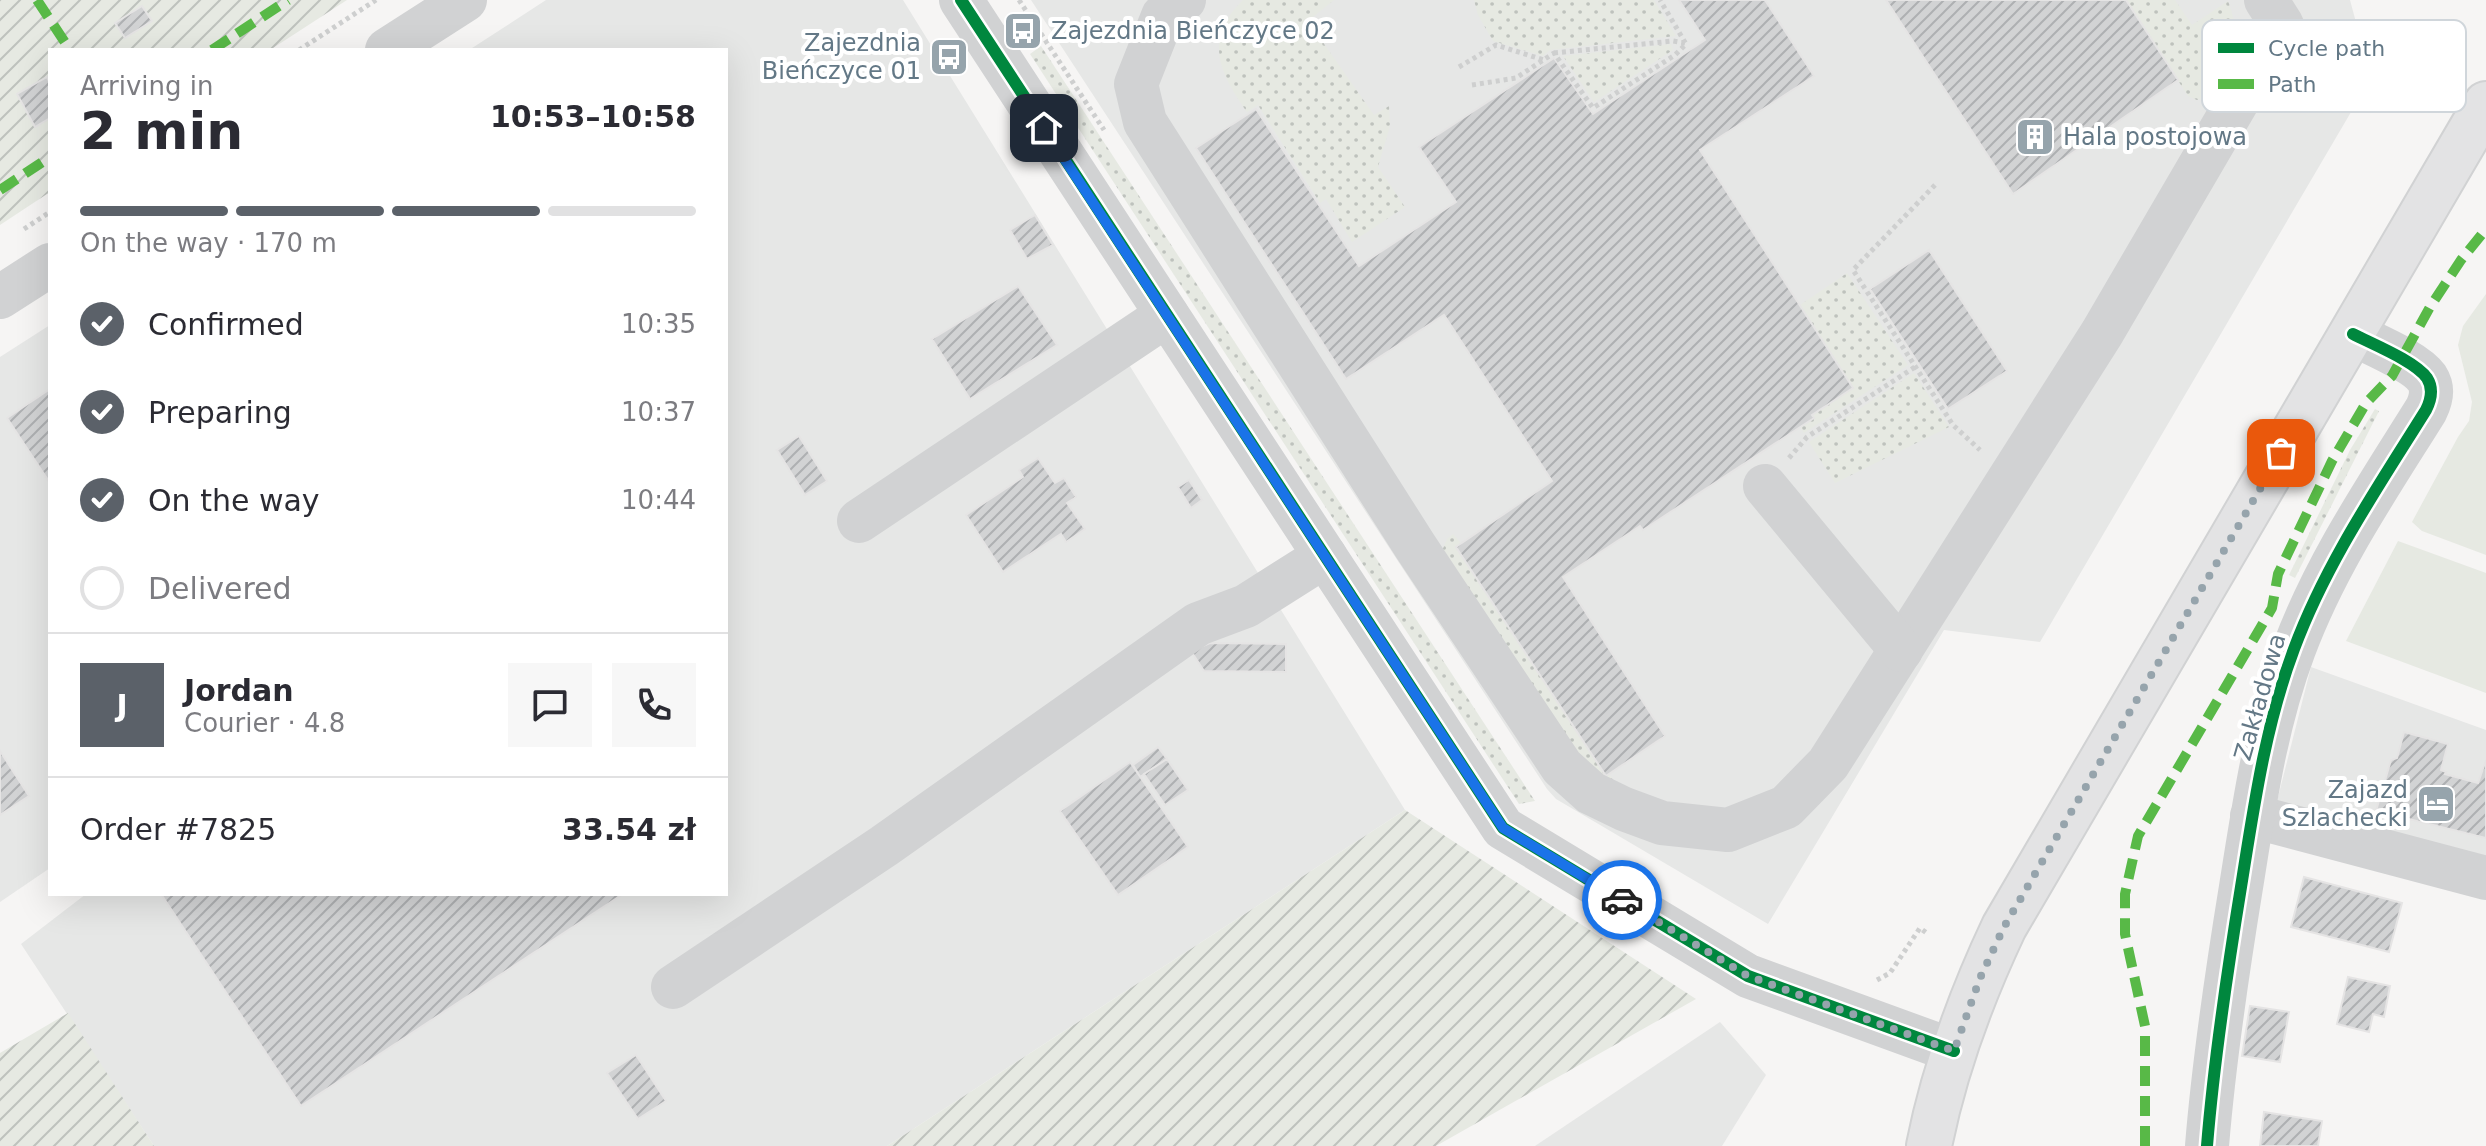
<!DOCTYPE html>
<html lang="en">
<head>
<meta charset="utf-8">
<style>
  body { margin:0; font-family:"DejaVu Sans",sans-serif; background:#f7f7f7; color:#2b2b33; height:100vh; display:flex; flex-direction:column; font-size:30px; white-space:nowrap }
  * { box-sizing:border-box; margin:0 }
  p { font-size:26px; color:#7c7c81 }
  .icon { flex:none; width:44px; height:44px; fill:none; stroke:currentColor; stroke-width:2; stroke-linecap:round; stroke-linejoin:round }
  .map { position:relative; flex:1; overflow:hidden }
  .drawer { position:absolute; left:48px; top:48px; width:680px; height:848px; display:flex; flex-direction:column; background:#fff; border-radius:0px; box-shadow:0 8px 32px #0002 }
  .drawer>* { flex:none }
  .pin { position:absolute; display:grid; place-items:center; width:68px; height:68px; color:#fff; margin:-34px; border-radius:16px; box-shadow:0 4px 12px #0006 }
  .courier { position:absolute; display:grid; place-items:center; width:80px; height:80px; margin:-40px; border:6px solid #1a73e8; border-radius:50%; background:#fff; color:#222; box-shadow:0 2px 10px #0007 }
  .headline em { font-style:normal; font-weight:700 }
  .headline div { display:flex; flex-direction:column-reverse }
  .headline { display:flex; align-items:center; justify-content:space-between; height:136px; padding:0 32px }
  h1 { font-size:52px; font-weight:700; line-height:60px }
  .bar { display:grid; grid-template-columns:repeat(4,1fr); gap:12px 8px; align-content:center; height:96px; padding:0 32px }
  .bar i { height:10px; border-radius:6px; background:#e1e1e2 }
  .bar .active { background:#5b6169 }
  .bar p { grid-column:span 4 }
  .line { display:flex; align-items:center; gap:20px; padding:0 32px; border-top:2px solid #e1e1e2 }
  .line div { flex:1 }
  .round { display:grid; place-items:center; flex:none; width:84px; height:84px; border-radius:0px; background:#f7f7f7 }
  ol { padding:0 32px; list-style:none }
  li { display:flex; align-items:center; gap:24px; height:88px }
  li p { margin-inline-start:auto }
  li .icon { padding:8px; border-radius:50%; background:#5b6169; color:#fff; stroke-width:4 }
  li:last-child { color:#7c7c81 }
  li i { width:44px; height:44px; border:4px solid #e1e1e2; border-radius:50% }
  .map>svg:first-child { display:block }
  .built { fill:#e6e7e6 }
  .grass { fill:url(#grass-dots) }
  .garden { fill:url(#garden-furrows) }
  .pitch { fill:#e6e9e2 }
  .building { fill:url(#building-hatch); stroke:#e5e4e4; stroke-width:2 }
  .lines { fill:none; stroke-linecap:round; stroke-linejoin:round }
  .major-casing { stroke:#d1d2d3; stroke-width:48 }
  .path { stroke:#cecfcf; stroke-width:5; stroke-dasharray:4 4; stroke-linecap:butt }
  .minor { stroke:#d1d2d3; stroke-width:44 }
  .major { stroke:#e3e3e4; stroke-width:44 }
  .quiet { stroke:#58b947; stroke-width:10; stroke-dasharray:20 10; stroke-linecap:butt }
  .cycleway-casing { stroke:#fff; stroke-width:17 }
  .cycleway { stroke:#00873e; stroke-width:12 }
  .done { stroke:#96a4ac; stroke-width:8; stroke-dasharray:0 14.4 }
  .route { stroke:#1a73e8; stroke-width:10 }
  .labels { text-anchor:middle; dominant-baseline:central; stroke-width:8; stroke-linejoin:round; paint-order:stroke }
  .poi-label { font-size:24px; fill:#637886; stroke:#fff; text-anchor:start }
  .street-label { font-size:24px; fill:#637886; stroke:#fff }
  .key { fill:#fff; stroke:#d0d6db; stroke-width:2 }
  .key-label { font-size:22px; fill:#637886 }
</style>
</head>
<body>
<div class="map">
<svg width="2486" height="1146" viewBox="0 0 2486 1146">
  <defs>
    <pattern id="grass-dots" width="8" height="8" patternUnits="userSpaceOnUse" patternTransform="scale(2)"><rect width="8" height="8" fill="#e6e9e2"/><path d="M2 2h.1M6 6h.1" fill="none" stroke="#bec2bd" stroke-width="1.8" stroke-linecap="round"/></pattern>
    <pattern id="garden-furrows" width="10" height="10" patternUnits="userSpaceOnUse" patternTransform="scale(2)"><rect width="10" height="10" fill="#e6e9e2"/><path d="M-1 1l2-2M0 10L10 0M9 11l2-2" fill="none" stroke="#bec2bd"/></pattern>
    <pattern id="building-hatch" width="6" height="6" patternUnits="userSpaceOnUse" patternTransform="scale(2)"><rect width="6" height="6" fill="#d2d3d4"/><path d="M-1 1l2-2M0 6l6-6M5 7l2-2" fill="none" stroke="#aeb0b2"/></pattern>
  </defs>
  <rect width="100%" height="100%" fill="#f6f5f4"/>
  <g class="built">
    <path d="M546,0H903L1405,810L887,1146H154L21,944L86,894H726V50H469Z"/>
    <path d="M1031,0H2350L2371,78L2040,642L1944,630L1768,924L1556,799L1547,789Z"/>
    <path d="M50,325V868L0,902V357Z"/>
    <path d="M2311,667L2486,730V868L2275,809Z"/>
    <path d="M1720,1022L1766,1075L1722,1146H1535Z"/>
  </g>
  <g class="grass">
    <path d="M1243,0H1334L1308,21L1374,115L1389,106L1390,126L1378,167L1405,207L1352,242L1326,199L1320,203L1258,105L1247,112C1219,72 1203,39 1243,0Z"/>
    <path d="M1474,0H1654L1676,36L1550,50L1543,56L1493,41L1478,15Z"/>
    <path d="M2126,0H2175L2192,25L2228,1C2242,37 2238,84 2197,100L2188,96Z"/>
    <path d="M1671,44L1673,50L1594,102L1563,56Z"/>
    <path d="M1041,46L1535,801L1519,804L1030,54Z"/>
    <path d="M1847,273L1908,365L1804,433L1800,427L1814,418L1812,415L1853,388L1800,305Z"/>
    <path d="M1914,373L1949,427L1835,483L1809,442Z"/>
    <path d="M2375,409L2379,411L2295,578L2289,575L2350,450Z"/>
    <path d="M1453,534L1462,544L1457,548L1605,776L1609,774L1616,784L1588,776L1442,551L1447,539Z"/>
  </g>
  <g class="garden">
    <path d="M0,0H347L270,50H50V192L0,225Z"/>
    <path d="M1405,810L1696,999L1436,1146H887Z"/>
    <path d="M68,1013L154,1146H0V1053Z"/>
  </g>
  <g class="pitch">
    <path d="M2486,294V555L2422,531L2412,522L2458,437L2469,421L2472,402L2458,345L2463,326Z"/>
    <path d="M2398,541L2486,573V693L2346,641Z"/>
  </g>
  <g class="building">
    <path d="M1679,0H1765L1814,76L1700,150L1853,388L1812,415L1814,418L1643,530L1640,526L1563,577L1665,736L1606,776L1456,547L1552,481L1444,315L1346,379L1196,148L1256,109L1359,266L1456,202L1419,147L1554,58L1593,114L1705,40Z"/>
    <path d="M1886,0H2126L2178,80L2013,194Z"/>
    <path d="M142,6L152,21L125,38L115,23Z"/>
    <path d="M47,77L50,83V118L35,127L17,94Z"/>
    <path d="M1035,215L1053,245L1027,259L1010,230Z"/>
    <path d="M1929,250L2007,371L1948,409L1870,289Z"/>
    <path d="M1018,286L1057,345L970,399L932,339Z"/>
    <path d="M50,389V483L7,418Z"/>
    <path d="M799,436L827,481L805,495L777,450Z"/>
    <path d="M1038,458L1055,483L1064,478L1076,497L1067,503L1085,529L1066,542L1061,534L1003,572L966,515L1023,477L1019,470Z"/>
    <path d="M1189,480L1202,500L1191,508L1178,487Z"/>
    <path d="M1210,643L1286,644V672L1204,671L1191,651Z"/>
    <path d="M2404,732L2448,744L2441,770L2446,772L2445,774L2478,783L2486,760V838L2376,811L2391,760L2397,758Z"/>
    <path d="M1158,747L1167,759L1140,777L1133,765Z"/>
    <path d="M0,751L29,796L0,815Z"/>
    <path d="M1167,759L1188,790L1165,805L1144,774Z"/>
    <path d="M1130,762L1188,847L1118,895L1060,811Z"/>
    <path d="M2304,877L2402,903L2389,952L2291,927Z"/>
    <path d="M161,894H623L301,1106Z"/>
    <path d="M2348,977L2390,986L2384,1017L2373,1014L2369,1032L2337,1024Z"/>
    <path d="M2250,1006L2289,1012L2280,1062L2242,1056Z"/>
    <path d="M636,1055L666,1101L638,1119L607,1073Z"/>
    <path d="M2264,1112L2322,1121L2318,1146H2260Z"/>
  </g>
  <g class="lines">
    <g class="major-casing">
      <path id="major" d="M1929,1146C1944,1070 1971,997 2004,927L2486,104"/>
    </g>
    <g class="path">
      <path d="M1019,0L1104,130"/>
      <path d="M299,50L376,0"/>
      <path d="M1554,53L1673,41L1685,43"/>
      <path d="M1459,67L1496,45L1544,60"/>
      <path d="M1472,85L1516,78L1554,53L1593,108L1675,55L1686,44L1660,0"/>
      <path d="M1935,185L1853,270L1953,425L1980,450"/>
      <path d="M24,229L50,212"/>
      <path d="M1789,458L1807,437L1915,367"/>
      <path d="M1877,980L1890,973L1920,928L1928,934"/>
    </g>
    <g class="minor">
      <path d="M961,0L1503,828L1748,976L1954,1051"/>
      <path d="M1184,0L1163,16L1136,84L1145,122L1415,546L1562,767L1591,793L1624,809L1662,823L1728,830L1786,807L1828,764L2102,333L2282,25L2266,0"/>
      <path d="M387,50L465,0"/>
      <path d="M0,297L50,265"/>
      <path d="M1765,486L1901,650"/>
      <path d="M859,521L1167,315"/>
      <path d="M2252,816L2486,878"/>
      <path d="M673,987L884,846L1198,624L1246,606L1325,556"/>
      <path d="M2207,1146C2214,1059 2227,973 2241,887C2254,806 2265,726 2294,649C2326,563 2378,487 2426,410C2431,400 2434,389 2427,378C2415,361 2372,344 2353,334"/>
    </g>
    <use href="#major" class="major"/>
    <g class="quiet">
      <path d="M37,0L70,50"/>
      <path d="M212,50L288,0"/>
      <path d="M0,190L50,157"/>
      <path d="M2145,1146V1026L2125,934V894L2138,836L2272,608L2278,574L2332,461L2366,403L2392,376L2430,307L2461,260L2486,229"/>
    </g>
    <g class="cycleway-casing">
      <g id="cycleway">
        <path d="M961,0L1503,828L1748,976L1954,1051"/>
        <path d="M2207,1146C2214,1059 2227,973 2241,887C2254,806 2265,726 2294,649C2326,563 2378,487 2426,410C2431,400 2434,389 2427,378C2415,361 2372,344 2353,334"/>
      </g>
    </g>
    <use href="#cycleway" class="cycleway"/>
  </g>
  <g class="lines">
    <path class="done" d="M1622,900L1748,976L1954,1051L1980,978L2004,927L2281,453"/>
    <path class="route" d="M1044,128L1503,828L1622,900"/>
  </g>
  <defs>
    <g id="bus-square" transform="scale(2)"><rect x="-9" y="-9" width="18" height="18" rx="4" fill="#96a4ac" stroke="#fff"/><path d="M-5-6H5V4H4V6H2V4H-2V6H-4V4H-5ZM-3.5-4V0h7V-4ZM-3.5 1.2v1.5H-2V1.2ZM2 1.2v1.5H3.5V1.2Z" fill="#fff"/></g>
    <g id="building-square" transform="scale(2)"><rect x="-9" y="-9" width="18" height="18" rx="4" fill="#96a4ac" stroke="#fff"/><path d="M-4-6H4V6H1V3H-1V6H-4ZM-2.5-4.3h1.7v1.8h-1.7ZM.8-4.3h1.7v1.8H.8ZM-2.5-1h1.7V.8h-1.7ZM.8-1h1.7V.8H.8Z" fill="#fff"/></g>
    <g id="hotel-square" transform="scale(2)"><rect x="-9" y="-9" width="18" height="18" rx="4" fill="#96a4ac" stroke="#fff"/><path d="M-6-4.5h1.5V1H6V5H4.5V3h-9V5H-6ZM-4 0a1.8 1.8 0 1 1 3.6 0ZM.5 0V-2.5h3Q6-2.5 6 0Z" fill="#fff"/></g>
  </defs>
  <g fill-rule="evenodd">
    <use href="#bus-square" x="1023" y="31"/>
    <use href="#bus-square" x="949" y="57"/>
    <use href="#building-square" x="2035" y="137"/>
    <use href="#hotel-square" x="2436" y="804"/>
  </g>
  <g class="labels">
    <g class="poi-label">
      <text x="1051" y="31">Zajezdnia Bieńczyce 02</text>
      <text x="921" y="43" text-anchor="end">Zajezdnia<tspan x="921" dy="28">Bieńczyce 01</tspan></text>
      <text x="2063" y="137">Hala postojowa</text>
      <text x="2408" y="790" text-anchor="end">Zajazd<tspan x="2408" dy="28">Szlachecki</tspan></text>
    </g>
    <g class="street-label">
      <text transform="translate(2260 697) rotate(-74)">Zakładowa</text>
    </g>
  </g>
  <rect x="2202" y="20" width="264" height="92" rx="12" class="key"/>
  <rect x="2218" y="43" width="36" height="10" fill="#00873e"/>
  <rect x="2218" y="79" width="36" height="10" fill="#58b947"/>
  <g class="key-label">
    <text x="2268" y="56">Cycle path</text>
    <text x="2268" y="92">Path</text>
  </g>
</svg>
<div class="pin" style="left:2281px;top:453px;background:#ea580c"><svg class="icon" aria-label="bag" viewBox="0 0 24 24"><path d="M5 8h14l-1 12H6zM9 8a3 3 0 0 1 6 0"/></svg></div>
<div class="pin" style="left:1044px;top:128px;background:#1f2937"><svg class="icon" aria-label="home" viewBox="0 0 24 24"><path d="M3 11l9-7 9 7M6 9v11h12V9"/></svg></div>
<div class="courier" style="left:1622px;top:900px"><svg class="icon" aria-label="car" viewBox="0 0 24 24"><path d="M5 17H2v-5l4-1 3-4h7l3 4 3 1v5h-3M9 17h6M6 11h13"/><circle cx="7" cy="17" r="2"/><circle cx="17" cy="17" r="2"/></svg></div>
<section class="drawer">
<div class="headline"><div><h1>2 min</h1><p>Arriving in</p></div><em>10:53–10:58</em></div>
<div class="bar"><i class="active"></i><i class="active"></i><i class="active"></i><i></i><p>On the way · 170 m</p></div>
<ol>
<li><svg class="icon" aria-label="check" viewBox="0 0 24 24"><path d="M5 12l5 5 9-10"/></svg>Confirmed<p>10:35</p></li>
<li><svg class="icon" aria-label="check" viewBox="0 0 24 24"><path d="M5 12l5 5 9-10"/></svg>Preparing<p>10:37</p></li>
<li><svg class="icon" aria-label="check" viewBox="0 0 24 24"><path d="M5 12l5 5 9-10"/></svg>On the way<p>10:44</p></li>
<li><i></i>Delivered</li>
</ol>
<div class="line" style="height:144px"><b class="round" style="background:#5b6169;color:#fff">J</b><div><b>Jordan</b><p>Courier · 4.8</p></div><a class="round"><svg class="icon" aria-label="chat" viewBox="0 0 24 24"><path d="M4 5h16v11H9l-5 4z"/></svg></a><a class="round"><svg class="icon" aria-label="phone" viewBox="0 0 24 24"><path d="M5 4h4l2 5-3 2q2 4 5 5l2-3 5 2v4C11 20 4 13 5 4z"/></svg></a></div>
<div class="line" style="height:104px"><div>Order #7825</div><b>33.54 zł</b></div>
</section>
</div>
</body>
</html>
